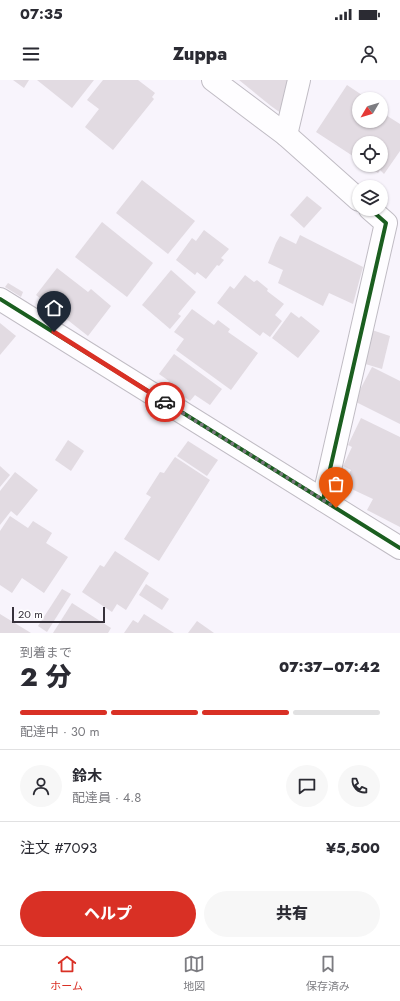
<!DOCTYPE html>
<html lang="ja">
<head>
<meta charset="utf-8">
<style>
  body { margin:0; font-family:Jost,"Noto Sans JP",sans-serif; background:#f7f7f7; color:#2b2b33; height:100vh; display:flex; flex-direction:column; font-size:15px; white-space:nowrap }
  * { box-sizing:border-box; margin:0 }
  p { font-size:13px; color:#7c7c81 }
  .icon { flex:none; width:22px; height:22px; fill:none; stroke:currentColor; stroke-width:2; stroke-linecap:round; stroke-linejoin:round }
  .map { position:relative; height:553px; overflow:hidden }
  .details { display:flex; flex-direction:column; background:#fff; flex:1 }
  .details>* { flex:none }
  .needle { width:26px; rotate:232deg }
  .fabs { position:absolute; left:352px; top:12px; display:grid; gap:8px }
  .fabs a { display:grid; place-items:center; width:36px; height:36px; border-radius:50%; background:#fff; box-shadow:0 1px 3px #0004; font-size:20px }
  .scale { position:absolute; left:12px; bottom:10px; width:93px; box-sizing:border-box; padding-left:4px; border:2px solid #37323b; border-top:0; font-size:11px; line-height:14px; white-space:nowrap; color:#37323b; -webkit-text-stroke:3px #fff; paint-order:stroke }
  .pin { position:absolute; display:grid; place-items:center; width:34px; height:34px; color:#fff; margin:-41px -17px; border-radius:50% 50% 50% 0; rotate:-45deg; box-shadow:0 0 4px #0007 }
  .pin .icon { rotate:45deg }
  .courier { position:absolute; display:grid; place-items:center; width:40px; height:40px; margin:-20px; border:3px solid #d93025; border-radius:50%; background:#fff; color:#222; box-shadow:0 1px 5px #0007 }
  .headline em { font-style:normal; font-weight:800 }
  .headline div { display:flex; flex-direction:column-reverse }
  .headline { display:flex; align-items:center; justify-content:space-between; height:68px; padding:0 20px }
  h1 { font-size:26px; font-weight:800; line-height:30px }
  .bar { display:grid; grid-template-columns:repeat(4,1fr); gap:6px 4px; align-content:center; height:48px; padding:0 20px }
  .bar i { height:5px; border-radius:3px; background:#e1e1e2 }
  .bar .active { background:#d93025 }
  .bar p { grid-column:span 4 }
  .line { display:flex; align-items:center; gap:10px; padding:0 20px; border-top:1px solid #e1e1e2 }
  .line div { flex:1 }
  .round { display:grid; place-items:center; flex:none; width:42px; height:42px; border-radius:21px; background:#f7f7f7 }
  .cta { display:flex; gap:8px; margin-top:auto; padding:8px 20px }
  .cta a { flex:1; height:46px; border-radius:24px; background:#d93025; color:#fff; font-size:16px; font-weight:800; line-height:46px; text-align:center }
  .cta a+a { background:#f7f7f7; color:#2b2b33 }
  .status { display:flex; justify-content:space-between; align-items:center; height:28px; padding:0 20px; background:#fff; direction:ltr }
  .status svg { height:11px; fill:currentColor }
  header { display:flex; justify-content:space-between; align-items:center; height:52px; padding:0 20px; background:#fff; font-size:18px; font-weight:800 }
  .dock { display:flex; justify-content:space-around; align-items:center; height:56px; border-top:1px solid #e1e1e2; background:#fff; font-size:11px; color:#7c7c81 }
  .dock a { display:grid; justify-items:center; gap:2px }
  .dock .active { color:#d93025 }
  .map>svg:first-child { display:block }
  .building { fill:#e2dbe2 }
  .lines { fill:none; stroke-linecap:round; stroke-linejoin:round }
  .minor-casing { stroke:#c0bcc4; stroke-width:24 }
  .tertiary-casing { stroke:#c0bcc4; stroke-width:24 }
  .minor { stroke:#fefdff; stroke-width:22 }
  .tertiary { stroke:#fefdff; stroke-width:22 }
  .cycleway-casing { stroke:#fff; stroke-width:6 }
  .cycleway { stroke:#1b5e20; stroke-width:4 }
  .done { stroke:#7b767f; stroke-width:4; stroke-dasharray:0 7.2 }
  .route { stroke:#d93025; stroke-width:5 }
</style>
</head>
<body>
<div class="status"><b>07:35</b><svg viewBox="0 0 49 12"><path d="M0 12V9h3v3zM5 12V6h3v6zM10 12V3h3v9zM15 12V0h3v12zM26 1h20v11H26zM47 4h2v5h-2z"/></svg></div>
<header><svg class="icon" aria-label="menu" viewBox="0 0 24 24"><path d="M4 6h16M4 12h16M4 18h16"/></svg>Zuppa<svg class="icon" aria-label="person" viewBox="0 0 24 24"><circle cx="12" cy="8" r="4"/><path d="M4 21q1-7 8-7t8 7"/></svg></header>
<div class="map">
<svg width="400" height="553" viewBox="0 0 400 553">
  <rect width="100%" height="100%" fill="#f8f4fc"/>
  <g class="building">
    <path d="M13,0H29L24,8Z"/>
    <path d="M37,0H94L72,28Z"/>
    <path d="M103,0H138L155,13L152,17L154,19L113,70L85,47L99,29L87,20Z"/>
    <path d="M239,0H291L285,36L271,26Z"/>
    <path d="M347,5L368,19H359V41H381V32L400,44V71L384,94L380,90L378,93L366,85H381V63H359V80L316,52Z"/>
    <path d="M142,100L195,141L168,174L116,133Z"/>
    <path d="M307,116L322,128L304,148L290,135Z"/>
    <path d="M102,142L153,183L127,217L75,177Z"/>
    <path d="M204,150L229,169L221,178L224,180L219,186L217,185L206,199L197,192L195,195L176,180L192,158L196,161Z"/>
    <path d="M300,155L363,187L353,224L329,213L323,226L278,203L283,190L268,183L276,163L280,156L296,164Z"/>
    <path d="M57,188L88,212L91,209L111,226L88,256L36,215Z"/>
    <path d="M171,190L196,212L178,234L181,236L170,249L142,225Z"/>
    <path d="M245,195L254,202L257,200L268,209L267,211L284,224L275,235L282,241L270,257L263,252L260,256L217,223L230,206L234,209Z"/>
    <path d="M8,203L23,212L21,217L5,207Z"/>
    <path d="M192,229L214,245L218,240L230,249L228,252L258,273L231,310L176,270L184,259L174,252Z"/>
    <path d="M291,232L299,238L301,236L320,251L298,278L272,258Z"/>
    <path d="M0,243L16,256L0,275Z"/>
    <path d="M369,249L390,256L382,289L362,283Z"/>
    <path d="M174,274L222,309L210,325L195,315L190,321L167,304L169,301L159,294Z"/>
    <path d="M372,287L400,301V344L354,321Z"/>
    <path d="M361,338L400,357V447L367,430L373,419L343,405L351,390L343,386L352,367L348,365Z"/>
    <path d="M68,360L84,371L71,391L55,380Z"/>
    <path d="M188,361L218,380L207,396L177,376Z"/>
    <path d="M175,377L210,400L159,481L124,459L151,417L146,414L160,392L164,393Z"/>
    <path d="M0,386L10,395L0,407Z"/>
    <path d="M15,392L38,410L17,436L11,431L0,445V411Z"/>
    <path d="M10,436L28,448L33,441L52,453L46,463L68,477L44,513L22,498L12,513L0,505V451Z"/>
    <path d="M115,471L149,493L126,530L117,524L112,532L82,512L100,485L104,487Z"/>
    <path d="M146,504L169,519L162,530L139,515Z"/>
    <path d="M62,509L71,514L47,552L38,546Z"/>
    <path d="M72,523L111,548L108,553H53Z"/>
    <path d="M0,534L31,553H0Z"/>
    <path d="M144,534L174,553H124L133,540L138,543Z"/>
    <path d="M197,541L214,553H188Z"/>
  </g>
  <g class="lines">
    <g class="minor-casing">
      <g id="minor">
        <path d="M213,0L286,55L359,120"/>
        <path d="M286,55L299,0"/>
        <path d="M323,420L386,143L370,129"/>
      </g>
    </g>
    <g class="tertiary-casing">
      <path id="tertiary" d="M0,219L400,468"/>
    </g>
    <use href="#minor" class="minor"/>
    <use href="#tertiary" class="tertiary"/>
    <g class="cycleway-casing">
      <g id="cycleway">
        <path d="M0,219L400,468"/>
        <path d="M323,420L386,143L370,129"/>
      </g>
    </g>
    <use href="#cycleway" class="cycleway"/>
  </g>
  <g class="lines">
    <path class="done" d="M165,322L336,428"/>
    <path class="route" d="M54,252L165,322"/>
  </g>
</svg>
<div class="fabs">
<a><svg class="needle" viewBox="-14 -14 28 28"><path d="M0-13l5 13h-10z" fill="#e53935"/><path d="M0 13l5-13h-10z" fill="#7c7c81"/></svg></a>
<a><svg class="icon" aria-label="locate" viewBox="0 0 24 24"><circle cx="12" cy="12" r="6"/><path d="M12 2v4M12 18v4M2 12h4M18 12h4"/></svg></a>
<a><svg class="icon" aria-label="layers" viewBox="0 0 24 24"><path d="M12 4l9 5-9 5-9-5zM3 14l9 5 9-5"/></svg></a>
</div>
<div class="scale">20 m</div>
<div class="pin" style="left:336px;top:428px;background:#ea580c"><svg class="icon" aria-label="bag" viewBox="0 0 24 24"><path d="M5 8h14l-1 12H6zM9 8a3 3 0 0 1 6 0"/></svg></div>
<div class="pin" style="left:54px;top:252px;background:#1f2937"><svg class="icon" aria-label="home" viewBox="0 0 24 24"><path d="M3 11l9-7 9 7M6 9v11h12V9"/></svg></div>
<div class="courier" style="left:165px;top:322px"><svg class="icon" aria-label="car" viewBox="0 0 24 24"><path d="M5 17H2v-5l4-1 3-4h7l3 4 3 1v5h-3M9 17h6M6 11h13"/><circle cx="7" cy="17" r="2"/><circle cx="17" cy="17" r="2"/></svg></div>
</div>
<section class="details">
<div class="headline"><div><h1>2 分</h1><p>到着まで</p></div><em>07:37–07:42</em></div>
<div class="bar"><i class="active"></i><i class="active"></i><i class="active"></i><i></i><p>配達中 · 30 m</p></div>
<div class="line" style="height:72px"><a class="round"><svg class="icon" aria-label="person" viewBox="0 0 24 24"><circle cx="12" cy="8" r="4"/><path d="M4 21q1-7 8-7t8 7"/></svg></a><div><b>鈴木</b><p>配達員 · 4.8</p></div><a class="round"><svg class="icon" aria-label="chat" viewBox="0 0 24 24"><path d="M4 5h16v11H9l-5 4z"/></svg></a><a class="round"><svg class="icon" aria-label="phone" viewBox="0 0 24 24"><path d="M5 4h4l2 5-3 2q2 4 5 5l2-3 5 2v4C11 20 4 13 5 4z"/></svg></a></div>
<div class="line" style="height:52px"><div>注文 #7093</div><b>¥5,500</b></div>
<div class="cta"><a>ヘルプ</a><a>共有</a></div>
</section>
<nav class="dock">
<a class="active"><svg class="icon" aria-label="home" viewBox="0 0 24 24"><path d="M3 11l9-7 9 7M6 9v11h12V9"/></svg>ホーム</a>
<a><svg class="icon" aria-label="map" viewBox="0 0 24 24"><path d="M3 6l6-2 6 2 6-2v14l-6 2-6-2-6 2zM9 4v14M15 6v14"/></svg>地図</a>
<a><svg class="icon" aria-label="saved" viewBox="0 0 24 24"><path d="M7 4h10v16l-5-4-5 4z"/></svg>保存済み</a>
</nav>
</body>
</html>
